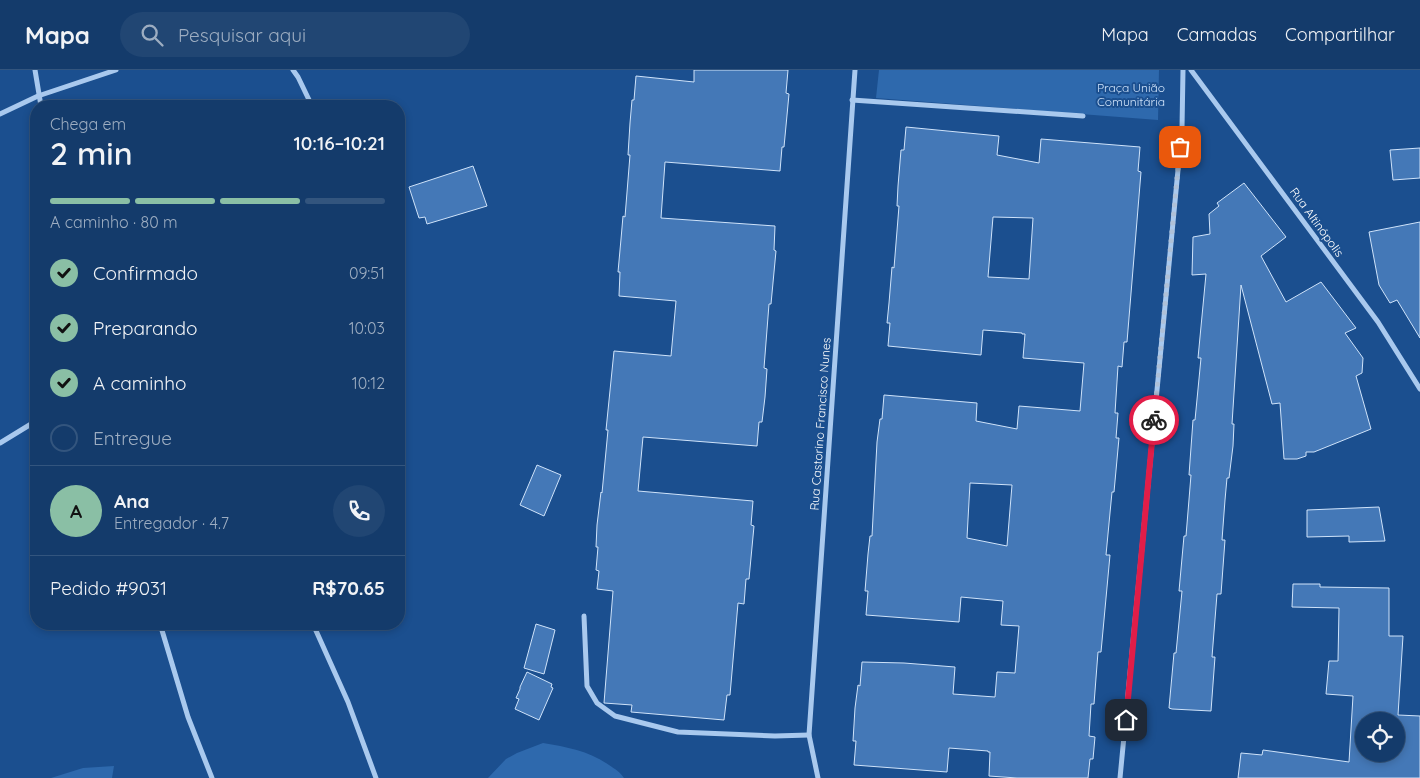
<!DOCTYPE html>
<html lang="pt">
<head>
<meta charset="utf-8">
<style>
  body { margin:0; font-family:Quicksand,sans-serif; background:#214673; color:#f1f3f6; height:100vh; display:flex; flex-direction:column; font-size:19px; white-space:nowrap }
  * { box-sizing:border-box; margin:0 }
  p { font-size:16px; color:#9dadc1 }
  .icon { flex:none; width:28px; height:28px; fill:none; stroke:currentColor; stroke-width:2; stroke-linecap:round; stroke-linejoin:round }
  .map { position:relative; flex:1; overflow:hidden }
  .details { position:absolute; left:30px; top:30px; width:375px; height:530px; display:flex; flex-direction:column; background:#143b6b; border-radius:20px; box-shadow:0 2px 8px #0003,0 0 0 1px #33557e }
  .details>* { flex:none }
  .buttons { position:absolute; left:1355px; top:642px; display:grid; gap:10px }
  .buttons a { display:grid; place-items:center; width:50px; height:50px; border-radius:50%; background:#143b6b; box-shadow:0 2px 8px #0003,0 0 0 1px #33557e; font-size:25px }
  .pin { position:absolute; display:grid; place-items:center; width:42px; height:42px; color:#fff; margin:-21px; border-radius:10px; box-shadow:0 2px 8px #0006 }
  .courier { position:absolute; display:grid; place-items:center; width:50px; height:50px; margin:-25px; border:4px solid #e11d48; border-radius:50%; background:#fff; color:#222; box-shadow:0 1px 6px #0007 }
  .summary em { font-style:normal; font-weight:600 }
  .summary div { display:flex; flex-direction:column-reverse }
  .summary { display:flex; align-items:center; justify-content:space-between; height:85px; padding:0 20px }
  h1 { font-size:32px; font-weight:600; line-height:38px }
  .bar { display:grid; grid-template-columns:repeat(4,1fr); gap:8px 5px; align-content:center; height:60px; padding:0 20px }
  .bar i { height:6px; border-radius:4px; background:#33557e }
  .bar .current { background:#8abfa5 }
  .bar p { grid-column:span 4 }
  .line { display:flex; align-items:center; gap:12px; padding:0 20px; border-top:1px solid #33557e }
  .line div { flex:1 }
  .round { display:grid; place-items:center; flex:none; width:52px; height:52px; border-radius:26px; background:#214673 }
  ol { padding:0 20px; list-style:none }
  li { display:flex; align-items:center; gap:15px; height:55px }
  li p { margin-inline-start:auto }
  li .icon { padding:5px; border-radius:50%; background:#8abfa5; color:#111; stroke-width:4 }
  li:last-child { color:#9dadc1 }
  li i { width:28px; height:28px; border:2px solid #33557e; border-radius:50% }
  header { display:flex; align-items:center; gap:30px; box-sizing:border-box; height:70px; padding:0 25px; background:#143b6b; border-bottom:1px solid #33557e }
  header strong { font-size:24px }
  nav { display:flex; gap:28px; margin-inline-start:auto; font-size:18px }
  .search { width:350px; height:45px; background:#214673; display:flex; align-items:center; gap:12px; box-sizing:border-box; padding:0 18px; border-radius:28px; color:#9dadc1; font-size:19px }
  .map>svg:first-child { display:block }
  .green { fill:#2e69ad }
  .building { fill:#4478b7; stroke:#cfe3fa; fill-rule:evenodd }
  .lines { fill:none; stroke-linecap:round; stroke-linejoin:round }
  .street { stroke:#a9c9ee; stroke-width:5 }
  .done { stroke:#afc1d8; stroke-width:5; stroke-dasharray:0 9 }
  .route { stroke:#e11d48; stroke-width:6 }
  .labels { text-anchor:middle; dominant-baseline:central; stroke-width:4; stroke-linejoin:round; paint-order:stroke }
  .park-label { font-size:12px; fill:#cfe3fa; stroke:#1b4f8f }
  .street-label { font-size:12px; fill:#fff; stroke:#1b4f8f }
</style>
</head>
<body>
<header>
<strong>Mapa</strong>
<div class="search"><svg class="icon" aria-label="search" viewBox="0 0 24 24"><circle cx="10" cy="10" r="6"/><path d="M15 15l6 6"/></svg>Pesquisar aqui</div>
<nav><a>Mapa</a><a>Camadas</a><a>Compartilhar</a></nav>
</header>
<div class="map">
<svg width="1420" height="708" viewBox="0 0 1420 708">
  <rect width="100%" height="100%" fill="#1b4f8f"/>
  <g class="green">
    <path d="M879,0H1159L1158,50L876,28Z"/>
    <path d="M543,673C567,677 589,681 609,695C615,699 620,702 624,708H488L506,689L517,683Z"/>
    <path d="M114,696L112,708H51L83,698Z"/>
  </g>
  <g class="building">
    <path d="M694,0H788L786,23L789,24L784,77H782L780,101L665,92L661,148L775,156L774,180L776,181L771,234H769L764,298L767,299L765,327L762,352H759L757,376L643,367L638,421L753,431L751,455L754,456L749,509H746L744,534L738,533L730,625H727L724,650L631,642L632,635L604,633L613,521L597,519L599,501L596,500L598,477H596L597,455L601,422L602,423L608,360H606L614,281L671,286L676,231L619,226L620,202H618L621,169L623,146L625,147L630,85H628L630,53L632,30H634L636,6L694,12Z"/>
    <path d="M906,57L999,66L997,85L1039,93L1041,69L1140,77L1138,101L1141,102L1127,272H1124L1122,297L1118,296L1115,343H1118L1116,368H1119L1114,422H1112L1106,485H1110L1101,582H1098L1094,634H1091L1089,666L1095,667L1093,689H1090L1088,708H1017L989,706L990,682H988V681L949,678L947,702L854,695L856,671H853L855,638L858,615L860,616L862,592L904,593L955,597L953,624L995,627L997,602L1015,603L1019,556L1001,555L1003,531L961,527L959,552L866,545L868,521H865L868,484L870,466H872L877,372L880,349H882L884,325L977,333L976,351L1017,359L1019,336L1080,341L1084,293L1023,288L1025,264H1022V263L983,260L981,285L888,276L890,253H887L889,233L892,197L894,198L899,136H897L898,116L901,80H904ZM993,147L1033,148L1029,209L988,207ZM970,413L1012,415L1007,476L967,468Z"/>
    <path d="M1420,78V108L1393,110L1390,80Z"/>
    <path d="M473,96L487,136L427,154L425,147L419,148L409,117Z"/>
    <path d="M1244,113L1286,167L1261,186L1286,232L1321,212L1356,258L1345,263L1363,288L1362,303L1356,306L1371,359L1314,382H1306V386L1297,389H1284L1280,333L1272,334L1241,215L1232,354H1234L1233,376L1229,408H1227L1225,430L1222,470H1225L1221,524H1217L1212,587H1215L1211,641L1172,639L1169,638L1174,583H1176L1182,521H1179L1184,466H1186L1191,405H1189L1193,350H1195L1201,288H1198L1206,204L1192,205L1193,167L1210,164L1209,144L1219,136L1217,133Z"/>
    <path d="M1420,152V268L1397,230L1390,233L1379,215L1369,162Z"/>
    <path d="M537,395L561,405L544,446L520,435Z"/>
    <path d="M1379,437L1385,471L1349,472V466L1307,467V440Z"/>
    <path d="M1293,514H1320V517L1389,518V566H1403L1398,645L1420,646V708H1238L1241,683L1262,685L1263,680L1349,692L1353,626L1326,624L1329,591H1338L1339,538L1292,537ZM1364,651H1396V684H1364Z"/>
    <path d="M536,554L555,560L544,604L524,598Z"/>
    <path d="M527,602L552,614L551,617L553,618L539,650L515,639L519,629L516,628L520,619V617Z"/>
  </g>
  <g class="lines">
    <g class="street">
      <path d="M35,0L41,36"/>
      <path d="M293,0L298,7L312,36"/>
      <path d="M1191,0L1378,252L1420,319"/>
      <path d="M852,30L1083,46"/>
      <path d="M0,44L38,26L116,0"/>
      <path d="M0,373L36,351"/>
      <path d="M584,546L587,616L597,633L615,646L678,662L775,666L809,665"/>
      <path d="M165,554V556L161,557L188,647L212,708"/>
      <path d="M313,554L348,632L376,708"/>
      <path d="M818,708L809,665L855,0"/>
      <path d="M1120,708L1182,58L1183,0"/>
    </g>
  </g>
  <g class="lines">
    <path class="done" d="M1154,350L1180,77"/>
    <path class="route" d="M1126,650L1154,350"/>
  </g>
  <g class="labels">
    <g class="park-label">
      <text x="1131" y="17">Praça União<tspan x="1131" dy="14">Comunitária</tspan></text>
    </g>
    <g class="street-label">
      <text transform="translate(1317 152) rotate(54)">Rua Altinópolis</text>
      <text transform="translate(820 354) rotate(-86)">Rua Castorino Francisco Nunes</text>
    </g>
  </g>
</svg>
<div class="buttons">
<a><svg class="icon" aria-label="locate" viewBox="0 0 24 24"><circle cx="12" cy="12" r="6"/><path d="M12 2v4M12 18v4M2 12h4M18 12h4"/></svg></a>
</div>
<div class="pin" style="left:1180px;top:77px;background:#ea580c"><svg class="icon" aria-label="bag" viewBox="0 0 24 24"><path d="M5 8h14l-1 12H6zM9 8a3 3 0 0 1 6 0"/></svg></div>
<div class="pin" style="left:1126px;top:650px;background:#1f2937"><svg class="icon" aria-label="home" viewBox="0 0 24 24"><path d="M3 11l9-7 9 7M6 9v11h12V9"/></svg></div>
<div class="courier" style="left:1154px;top:350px"><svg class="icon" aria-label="bike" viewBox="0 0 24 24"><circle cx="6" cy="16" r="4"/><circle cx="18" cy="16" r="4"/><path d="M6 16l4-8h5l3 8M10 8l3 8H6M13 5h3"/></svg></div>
<section class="details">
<div class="summary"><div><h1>2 min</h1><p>Chega em</p></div><em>10:16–10:21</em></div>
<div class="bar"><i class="current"></i><i class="current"></i><i class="current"></i><i></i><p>A caminho · 80 m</p></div>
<ol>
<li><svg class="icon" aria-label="check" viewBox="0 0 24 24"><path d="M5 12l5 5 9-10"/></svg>Confirmado<p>09:51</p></li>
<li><svg class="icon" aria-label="check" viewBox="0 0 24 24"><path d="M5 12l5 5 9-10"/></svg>Preparando<p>10:03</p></li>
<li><svg class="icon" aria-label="check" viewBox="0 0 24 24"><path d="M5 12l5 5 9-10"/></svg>A caminho<p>10:12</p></li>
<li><i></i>Entregue</li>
</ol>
<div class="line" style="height:90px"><b class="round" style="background:#8abfa5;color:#111">A</b><div><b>Ana</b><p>Entregador · 4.7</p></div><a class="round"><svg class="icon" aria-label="phone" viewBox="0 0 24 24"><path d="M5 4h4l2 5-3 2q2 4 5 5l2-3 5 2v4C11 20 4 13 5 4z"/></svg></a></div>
<div class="line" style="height:65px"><div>Pedido #9031</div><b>R$70.65</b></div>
</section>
</div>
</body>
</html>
